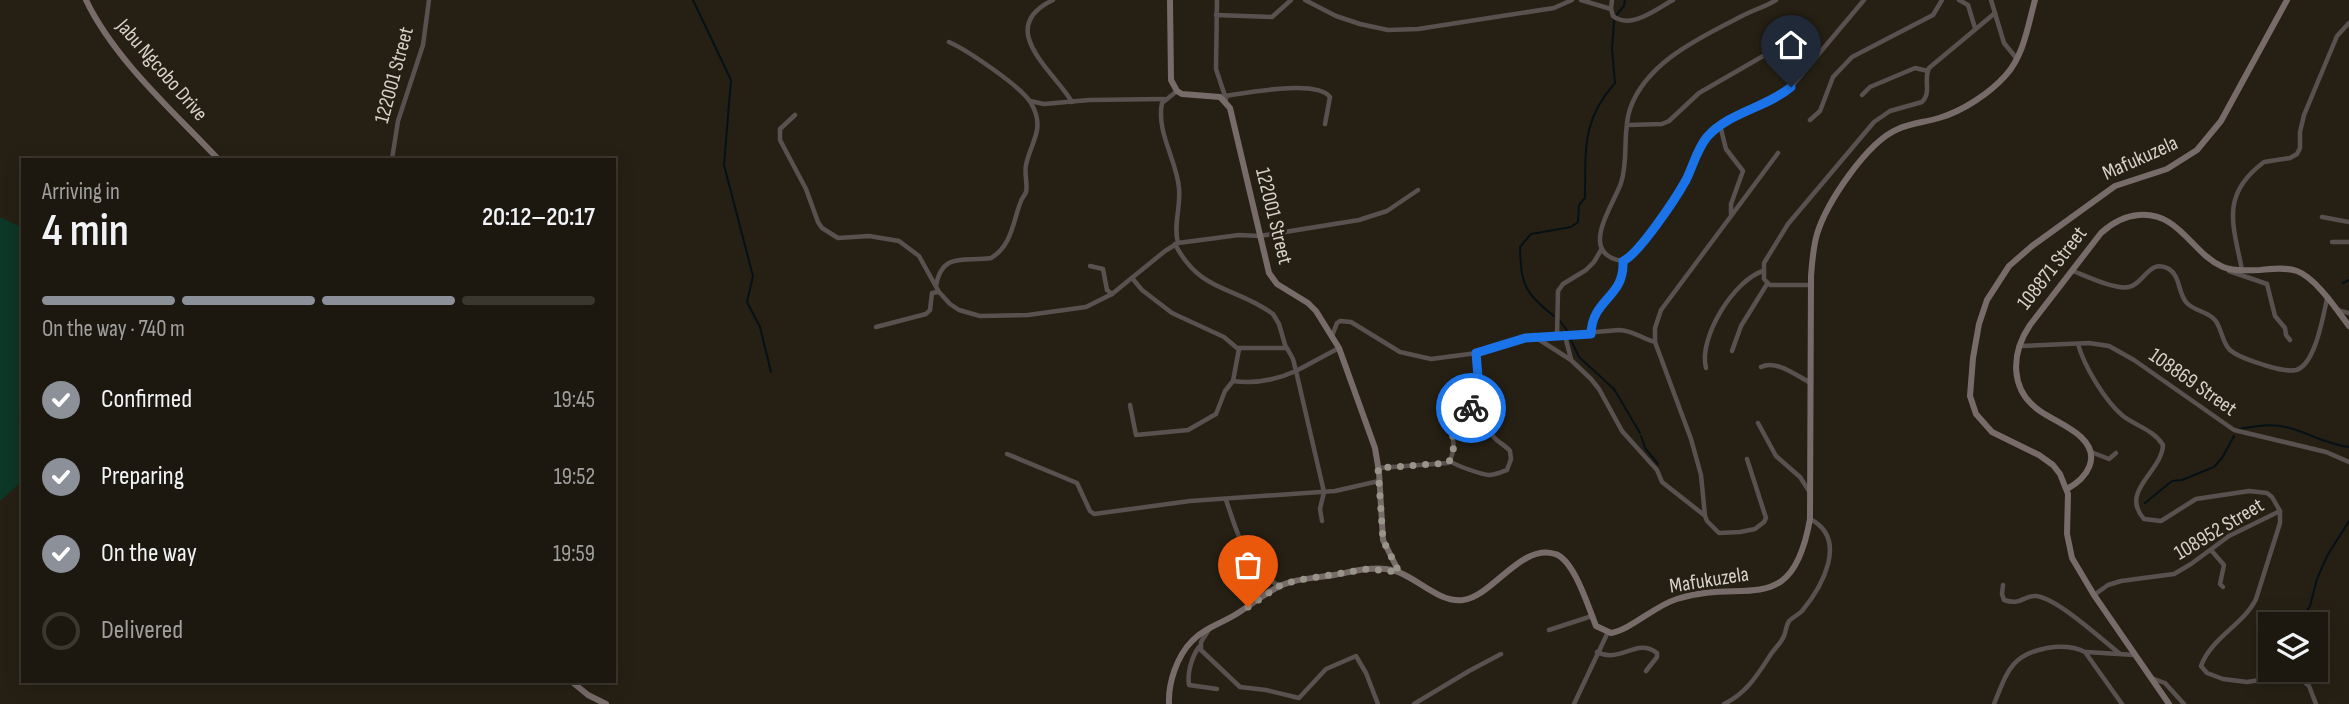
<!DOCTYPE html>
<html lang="en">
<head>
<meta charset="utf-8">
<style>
  body { margin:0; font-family:"Sofia Sans Condensed",sans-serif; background:#252118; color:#f1f3f6; height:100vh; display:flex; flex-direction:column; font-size:26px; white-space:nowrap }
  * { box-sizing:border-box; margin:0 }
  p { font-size:23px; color:#a0a09e }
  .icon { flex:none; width:38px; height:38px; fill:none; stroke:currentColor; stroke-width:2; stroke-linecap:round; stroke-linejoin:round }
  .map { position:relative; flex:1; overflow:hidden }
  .panel { position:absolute; left:21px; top:158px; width:595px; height:525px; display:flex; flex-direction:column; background:#1c180f; border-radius:0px; box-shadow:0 4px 18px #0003,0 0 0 2px #3a372f }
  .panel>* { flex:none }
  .controls { position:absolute; left:2258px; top:612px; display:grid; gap:14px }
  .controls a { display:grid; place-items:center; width:70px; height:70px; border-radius:0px; background:#1c180f; box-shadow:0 4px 18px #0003,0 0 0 2px #3a372f; font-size:35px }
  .pin { position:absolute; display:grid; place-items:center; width:60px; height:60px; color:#fff; margin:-72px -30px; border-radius:50% 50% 50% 0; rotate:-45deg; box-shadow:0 0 7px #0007 }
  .pin .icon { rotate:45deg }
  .courier { position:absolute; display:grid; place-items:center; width:70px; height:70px; margin:-35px; border:5px solid #1a73e8; border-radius:50%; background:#fff; color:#222; box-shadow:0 2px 9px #0007 }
  .headline em { font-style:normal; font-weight:600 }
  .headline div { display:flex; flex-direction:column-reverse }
  .headline { display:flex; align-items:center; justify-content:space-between; height:119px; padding:0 21px }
  h1 { font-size:46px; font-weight:600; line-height:52px }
  .bar { display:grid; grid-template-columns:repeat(4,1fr); gap:10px 7px; align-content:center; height:84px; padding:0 21px }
  .bar i { height:9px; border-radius:5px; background:#3a372f }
  .bar .on { background:#8c9099 }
  .bar p { grid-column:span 4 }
  ol { padding:0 21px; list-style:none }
  li { display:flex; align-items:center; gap:21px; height:77px }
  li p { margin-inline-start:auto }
  li .icon { padding:7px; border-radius:50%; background:#8c9099; color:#fff; stroke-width:4 }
  li:last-child { color:#a0a09e }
  li i { width:38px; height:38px; border:4px solid #3a372f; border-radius:50% }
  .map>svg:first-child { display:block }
  .green { fill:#0d3726 }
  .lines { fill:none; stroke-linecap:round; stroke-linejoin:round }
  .stream { stroke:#051116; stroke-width:2 }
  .street { stroke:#595150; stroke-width:4.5 }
  .secondary { stroke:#786c6a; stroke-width:6 }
  .done { stroke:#98948a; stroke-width:7; stroke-dasharray:0 12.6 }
  .route { stroke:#1a73e8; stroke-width:9 }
  .labels { text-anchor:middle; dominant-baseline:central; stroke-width:5; stroke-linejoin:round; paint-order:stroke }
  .street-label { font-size:21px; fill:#d6d2ca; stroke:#262014 }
</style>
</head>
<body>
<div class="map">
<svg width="2349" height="704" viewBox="0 0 2349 704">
  <rect width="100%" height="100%" fill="#262014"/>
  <path class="green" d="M0,217L23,228V342L18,423L23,433V480L0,501Z"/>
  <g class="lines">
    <g class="stream">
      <path d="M693,0L731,80L724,165L753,276L747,302L760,327L771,372"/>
      <path d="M1615,17L1624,6L1625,0"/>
      <path d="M2343,283L2349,280"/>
      <path d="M1554,316C1524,293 1521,284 1520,247L1531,234L1571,227L1578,222L1579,205L1585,198C1586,150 1581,121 1615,83L1612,49L1614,21"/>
      <path d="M1560,321L1569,333"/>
      <path d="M1570,338L1579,357L1614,389L1640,433"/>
      <path d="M2239,429C2255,426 2273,423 2290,428C2311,434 2325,444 2349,447"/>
      <path d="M1641,436L1645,448L1658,464"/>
      <path d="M2145,503L2172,481L2182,480L2214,467L2222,458L2234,436"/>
      <path d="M2299,625L2310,606L2317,579L2327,556L2349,521"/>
    </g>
    <g class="street">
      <path d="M1053,0C994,28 1054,71 1072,102"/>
      <path d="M1217,0L1216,69L1226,99"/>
      <path d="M1305,0L1336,16L1360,24L1388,30L1418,29L1554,8L1572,0"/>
      <path d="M1581,0L1611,9"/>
      <path d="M1612,0L1611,9L1613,16C1631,30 1656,9 1673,0"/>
      <path d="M1776,0C1765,7 1753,10 1742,16C1701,37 1646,62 1630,109C1622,132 1629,159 1621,183C1615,201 1587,240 1607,255C1612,259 1620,262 1627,259C1638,254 1680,192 1687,178C1694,165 1697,147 1708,136C1727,115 1758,107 1782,94L1791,87L1864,0"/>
      <path d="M1959,0L1968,5L1975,28"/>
      <path d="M1991,0L2004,43L2017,59"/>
      <path d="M1216,15L1272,17L1291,0"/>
      <path d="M1177,91L1162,103C1156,132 1177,161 1179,188C1181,207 1173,225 1178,243"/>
      <path d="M1862,95L1870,87L1915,68L1928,71"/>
      <path d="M1225,96C1246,93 1317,79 1330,97L1325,124"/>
      <path d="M1030,101L1044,104L1089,100L1164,99"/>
      <path d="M795,115L780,129V140L806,189L818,222L822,228L838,238L869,236L899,241L919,256L939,292L950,304L959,310L980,316L1028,315L1086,307L1112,294L1165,251L1178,243L1239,235L1260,236L1359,220L1387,211L1418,190"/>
      <path d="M1810,120L1820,111L1833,77L1852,57L1933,15L1942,0"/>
      <path d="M1628,125L1662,124L1669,121L1699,93L1777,48"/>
      <path d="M1720,125L1726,149L1743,171L1731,204V214"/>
      <path d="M392,159L398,121L423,45L429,0"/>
      <path d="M2322,217L2349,222"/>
      <path d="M2332,242H2349"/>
      <path d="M1175,244C1200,293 1235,286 1273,314L1279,324L1286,348"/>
      <path d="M1090,266L1103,269L1107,290L1112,294"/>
      <path d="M2242,270C2233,224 2220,195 2264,162L2290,158L2297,154L2300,148V132L2304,115L2337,36L2349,23"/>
      <path d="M2073,271C2086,276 2115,290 2129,287C2144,284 2149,258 2169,269C2180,276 2178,292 2186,302C2192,310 2205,311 2213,318C2222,325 2221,342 2230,350C2239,358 2253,361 2264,365C2274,368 2286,372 2296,370C2315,365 2323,317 2327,299"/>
      <path d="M2229,271L2267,284L2275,316L2285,328L2286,335L2290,340"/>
      <path d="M1132,278L1142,290L1172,313L1224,337L1237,348H1287L1293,359L1296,371C1276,380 1255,384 1233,381"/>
      <path d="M1811,285H1770L1764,279V263L1788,224L1874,122L1890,111L1922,102C1932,92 1923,81 1929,68L1995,13"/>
      <path d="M936,286C942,251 965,262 991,258C1012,246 1013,221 1021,201C1022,198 1025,195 1026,192C1028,184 1024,174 1026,165C1031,141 1046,129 1031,103C1022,87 967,50 949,42"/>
      <path d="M2337,310L2349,313"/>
      <path d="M876,327L926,314L930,310L932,293L938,292"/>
      <path d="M1591,334C1592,298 1625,298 1623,261"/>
      <path d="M1332,336L1337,323L1340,321L1351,322L1400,352L1431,359L1477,353L1525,338L1619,330C1633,330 1642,339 1655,342"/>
      <path d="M1557,336L1558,291L1563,284L1586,270L1594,262L1601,250"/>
      <path d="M1565,336L1571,359"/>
      <path d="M1535,337L1571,360L1591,379L1599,389L1622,431L1657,470L1662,482L1704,515"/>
      <path d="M2078,344C2084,366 2105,401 2123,416C2136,426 2154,430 2163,445C2162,472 2119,491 2144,519L2161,521L2196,499L2249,491L2267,493L2272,497L2280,511V523L2256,599C2244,624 2211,638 2201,666L2207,673L2223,679L2247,682L2286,676L2299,677L2309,686L2316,704"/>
      <path d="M2020,346L2089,343L2109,346L2134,360L2234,430L2326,452L2349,462"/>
      <path d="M1732,351L1741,326L1767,284"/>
      <path d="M1761,367C1776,359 1797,376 1811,383"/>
      <path d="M1706,368C1698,338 1734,280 1763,271"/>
      <path d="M1130,405L1136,435L1188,430L1216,414L1225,391L1233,381L1239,349"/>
      <path d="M1758,423L1776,456L1800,477L1809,491"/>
      <path d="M2091,452L2109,459L2116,453"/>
      <path d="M1007,454L1077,483L1090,511L1094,514L1190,501L1335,491L1379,481"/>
      <path d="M1747,459L1766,518L1764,522L1755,529L1740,532L1719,533L1707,521L1705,516L1701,475L1691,439L1655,342V328L1661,310L1778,153"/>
      <path d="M1450,461C1454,465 1483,475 1489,475C1495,475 1502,472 1507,470L1511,459L1510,451C1505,445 1497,442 1493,436C1483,424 1477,370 1477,353"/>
      <path d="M1378,468L1448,463C1459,448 1450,431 1450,414L1466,411L1483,398"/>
      <path d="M1226,500C1239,537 1244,564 1279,586"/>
      <path d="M1322,521L1320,509L1324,492L1296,371L1339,348"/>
      <path d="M2211,550L2224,565L2220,584L2223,587"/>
      <path d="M2003,585L2002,594L2004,600C2022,606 2023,595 2036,596C2057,598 2101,639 2119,653"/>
      <path d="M2094,595L2108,585L2121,581L2174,574L2191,564L2229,536L2280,511"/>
      <path d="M1210,628L1201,642V650L1240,687L1266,690L1299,698L1326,669L1356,656L1366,673L1378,704"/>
      <path d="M1549,630L1592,616"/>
      <path d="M1199,647C1192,656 1187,673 1189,685L1217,689"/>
      <path d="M1597,652C1620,664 1637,637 1657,653V657L1646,671"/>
      <path d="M2086,652L2135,655"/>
      <path d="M2151,678L2165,683L2184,704"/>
      <path d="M1414,704L1469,671L1501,654"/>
      <path d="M1574,704L1608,632"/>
      <path d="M1724,704C1747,693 1758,674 1771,654C1775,648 1781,643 1784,636C1786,631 1786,626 1789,621C1793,617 1798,615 1802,611C1822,587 1849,539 1810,519"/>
      <path d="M1994,704C2007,673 2010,655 2047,648C2060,646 2073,646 2085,652L2122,704"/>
    </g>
    <g class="secondary">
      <path d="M86,0C114,59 173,111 218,159"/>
      <path d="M1170,0L1171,80L1177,91L1182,94L1220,97L1230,108L1269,273L1277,284L1308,303L1316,311L1339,348L1375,448L1379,472L1383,540L1399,572"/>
      <path d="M2067,489C2087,478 2102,457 2081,437C2069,426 2053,420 2040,411C2009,390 2011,353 2030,325L2101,233C2112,223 2124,216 2139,215C2180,212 2191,253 2223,267C2234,272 2248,270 2260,270C2272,269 2285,267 2297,271C2316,278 2337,310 2349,326"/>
      <path d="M571,681L588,695L606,704"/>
      <path d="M1169,704C1168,683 1177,656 1192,641C1203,629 1219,624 1233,616C1249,607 1264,593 1282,585C1298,578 1316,578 1334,575C1351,572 1368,567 1386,569C1414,572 1435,603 1463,600C1493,596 1521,543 1555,554C1574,559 1589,609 1596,626L1611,633C1632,629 1654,606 1677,599C1745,577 1792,621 1810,519L1811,276C1812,262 1813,248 1817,234C1827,202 1867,142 1898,129C1911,123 1926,122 1939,118C1963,111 1990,93 2006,75C2024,55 2028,25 2035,0"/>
      <path d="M2169,704L2094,595L2072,558L2067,534L2068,494L2060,474L2053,465L2039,455L1992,432L1976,414L1970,396L1973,358L1979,324L1987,300L2009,266L2032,246L2115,186L2167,169L2197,150L2221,121L2287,0"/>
    </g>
  </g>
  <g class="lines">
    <path class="done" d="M1248,607L1279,586L1298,580L1368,569L1399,572L1383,540L1378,468L1448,463C1459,448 1450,431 1450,414L1471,408"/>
    <path class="route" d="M1471,408L1483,398L1478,377L1476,353L1525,338L1591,334C1592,298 1625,298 1623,261C1639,254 1676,198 1686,180C1693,166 1697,149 1707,137C1729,112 1766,108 1791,87"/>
  </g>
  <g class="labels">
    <g class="street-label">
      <text transform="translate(162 70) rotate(49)">Jabu Ngcobo Drive</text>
      <text transform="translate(394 75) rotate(-75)">122001 Street</text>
      <text transform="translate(2140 158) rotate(-24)">Mafukuzela</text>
      <text transform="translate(1274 216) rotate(76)">122001 Street</text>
      <text transform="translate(2052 268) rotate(-52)">108871 Street</text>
      <text transform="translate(2193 382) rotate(35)">108869 Street</text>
      <text transform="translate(2219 529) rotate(-31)">108952 Street</text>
      <text transform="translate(1709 580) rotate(-9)">Mafukuzela</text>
    </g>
  </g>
</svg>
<div class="controls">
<a><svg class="icon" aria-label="layers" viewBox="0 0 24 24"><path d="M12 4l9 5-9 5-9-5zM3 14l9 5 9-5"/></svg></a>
</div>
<div class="pin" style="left:1248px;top:607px;background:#ea580c"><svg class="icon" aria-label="bag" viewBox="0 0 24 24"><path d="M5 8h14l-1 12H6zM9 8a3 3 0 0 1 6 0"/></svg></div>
<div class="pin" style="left:1791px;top:87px;background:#1f2937"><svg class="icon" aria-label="home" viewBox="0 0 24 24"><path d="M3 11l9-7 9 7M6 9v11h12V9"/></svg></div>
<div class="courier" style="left:1471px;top:408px"><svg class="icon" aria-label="bike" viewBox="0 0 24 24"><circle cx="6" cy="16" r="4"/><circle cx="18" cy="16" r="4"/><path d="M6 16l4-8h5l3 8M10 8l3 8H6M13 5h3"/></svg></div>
<section class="panel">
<div class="headline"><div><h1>4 min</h1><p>Arriving in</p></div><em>20:12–20:17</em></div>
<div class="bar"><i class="on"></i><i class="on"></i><i class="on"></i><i></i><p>On the way · 740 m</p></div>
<ol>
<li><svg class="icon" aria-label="check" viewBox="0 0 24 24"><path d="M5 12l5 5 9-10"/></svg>Confirmed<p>19:45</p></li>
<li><svg class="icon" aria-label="check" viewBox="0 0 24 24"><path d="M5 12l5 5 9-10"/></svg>Preparing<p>19:52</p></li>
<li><svg class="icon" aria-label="check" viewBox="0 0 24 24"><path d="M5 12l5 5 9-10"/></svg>On the way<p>19:59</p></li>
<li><i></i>Delivered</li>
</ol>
</section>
</div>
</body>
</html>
